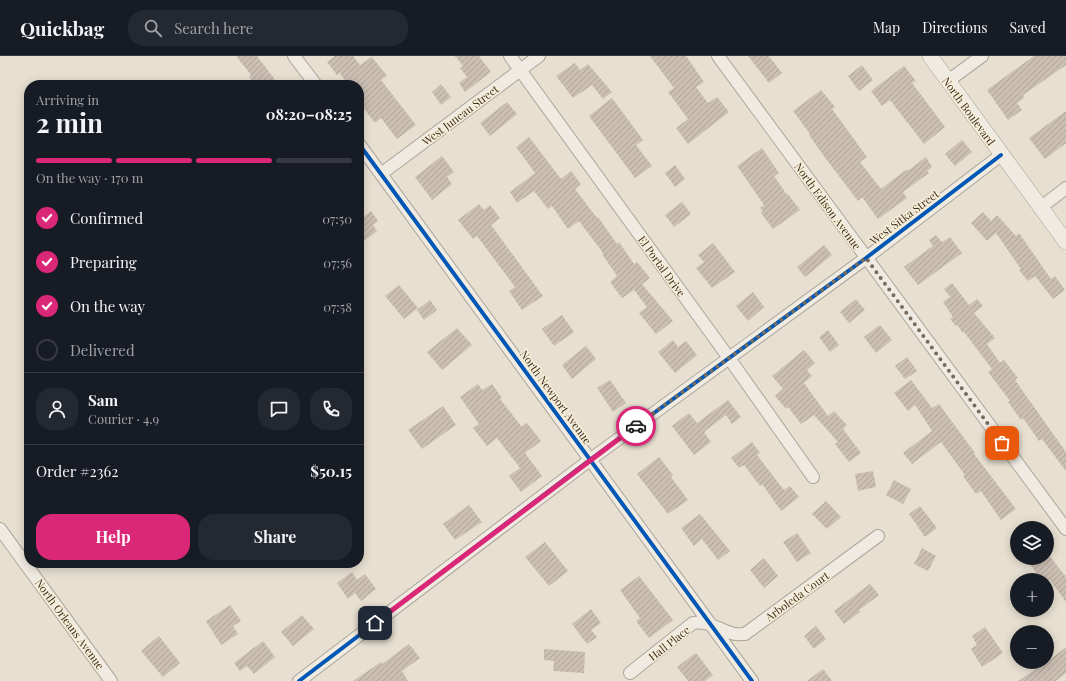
<!DOCTYPE html>
<html lang="en">
<head>
<meta charset="utf-8">
<style>
  body { margin:0; font-family:"Playfair Display",serif; background:#242831; color:#f1f3f6; height:100vh; display:flex; flex-direction:column; font-size:15px; white-space:nowrap }
  * { box-sizing:border-box; margin:0 }
  p { font-size:13px; color:#9ea1a6 }
  .icon { flex:none; width:22px; height:22px; fill:none; stroke:currentColor; stroke-width:2; stroke-linecap:round; stroke-linejoin:round }
  .map { position:relative; flex:1; overflow:hidden }
  .sheet { position:absolute; left:24px; top:24px; width:340px; height:488px; display:flex; flex-direction:column; background:#171b24; border-radius:16px; box-shadow:0 2px 10px #0003 }
  .sheet>* { flex:none }
  .buttons { position:absolute; left:1010px; top:465px; display:grid; gap:8px }
  .buttons a { display:grid; place-items:center; width:44px; height:44px; border-radius:50%; background:#171b24; box-shadow:0 2px 10px #0003; font-size:20px }
  .pin { position:absolute; display:grid; place-items:center; width:34px; height:34px; color:#fff; margin:-17px; border-radius:8px; box-shadow:0 2px 6px #0006 }
  .courier { position:absolute; display:grid; place-items:center; width:40px; height:40px; margin:-20px; border:3px solid #db2777; border-radius:50%; background:#fff; color:#222; box-shadow:0 1px 5px #0007 }
  .summary em { font-style:normal; font-weight:700 }
  .summary div { display:flex; flex-direction:column-reverse }
  .summary { display:flex; align-items:center; justify-content:space-between; height:68px; padding:0 12px }
  h1 { font-size:26px; font-weight:700; line-height:30px }
  .bar { display:grid; grid-template-columns:repeat(4,1fr); gap:6px 4px; align-content:center; height:48px; padding:0 12px }
  .bar i { height:5px; border-radius:3px; background:#363941 }
  .bar .current { background:#db2777 }
  .bar p { grid-column:span 4 }
  .line { display:flex; align-items:center; gap:10px; padding:0 12px; border-top:1px solid #363941 }
  .line div { flex:1 }
  .round { display:grid; place-items:center; flex:none; width:42px; height:42px; border-radius:16px; background:#242831 }
  ol { padding:0 12px; list-style:none }
  li { display:flex; align-items:center; gap:12px; height:44px }
  li p { margin-inline-start:auto }
  li .icon { padding:4px; border-radius:50%; background:#db2777; color:#fff; stroke-width:4 }
  li:last-child { color:#9ea1a6 }
  li i { width:22px; height:22px; border:2px solid #363941; border-radius:50% }
  .button { display:flex; gap:8px; margin-top:auto; padding:8px 12px }
  .button a { flex:1; height:46px; border-radius:16px; background:#db2777; color:#fff; font-size:16px; font-weight:700; line-height:46px; text-align:center }
  .button a+a { background:#242831; color:#f1f3f6 }
  header { display:flex; align-items:center; gap:24px; box-sizing:border-box; height:56px; padding:0 20px; background:#171b24; border-bottom:1px solid #363941 }
  header strong { font-size:19px }
  nav { display:flex; gap:22px; margin-inline-start:auto; font-size:14px }
  .search { width:280px; height:36px; background:#242831; display:flex; align-items:center; gap:10px; box-sizing:border-box; padding:0 14px; border-radius:16px; color:#9ea1a6; font-size:15px }
  .map>svg:first-child { display:block }
  .building { fill:url(#building-hatch) }
  .lines { fill:none; stroke-linecap:round; stroke-linejoin:round }
  .minor-casing { stroke:#ada599; stroke-width:14 }
  .tertiary-casing { stroke:#ada599; stroke-width:16 }
  .minor { stroke:#efebe3; stroke-width:12 }
  .tertiary { stroke:#efebe3; stroke-width:15 }
  .cycleway-casing { stroke:#f7eed8; stroke-width:6 }
  .cycleway { stroke:#0057b8; stroke-width:4 }
  .done { stroke:#786c5e; stroke-width:4; stroke-dasharray:0 7.2 }
  .route { stroke:#db2777; stroke-width:5 }
  .labels { text-anchor:middle; dominant-baseline:central; stroke-width:3; stroke-linejoin:round; paint-order:stroke }
  .street-label { font-size:11px; fill:#3d2e20; stroke:#f7eed8 }
</style>
</head>
<body>
<header>
<strong>Quickbag</strong>
<div class="search"><svg class="icon" aria-label="search" viewBox="0 0 24 24"><circle cx="10" cy="10" r="6"/><path d="M15 15l6 6"/></svg>Search here</div>
<nav><a>Map</a><a>Directions</a><a>Saved</a></nav>
</header>
<div class="map">
<svg width="1066" height="625" viewBox="0 0 1066 625">
  <defs>
    <pattern id="building-hatch" width="6" height="6" patternUnits="userSpaceOnUse"><rect width="6" height="6" fill="#cbbfb2"/><path d="M-1 1l2-2M0 6l6-6M5 7l2-2" fill="none" stroke="#afa499"/></pattern>
  </defs>
  <rect width="100%" height="100%" fill="#e7e0d1"/>
  <g class="building">
    <path d="M236,0H257L279,29H255L249,21L251,19Z"/>
    <path d="M335,0H353L360,9L372,1L387,20L381,24L416,69L397,83L381,62L375,67L359,46V29H348L340,17L337,19L327,6Z"/>
    <path d="M455,0H479L491,16L465,36L459,27L467,21L460,12L463,10Z"/>
    <path d="M650,0H686L704,26L696,31L708,47L717,41L729,56L688,88L676,72L688,63L668,36L674,32Z"/>
    <path d="M748,0H769L782,17L769,27Z"/>
    <path d="M1034,0H1066V9L1023,39L1024,42L1017,47L1022,54L1008,64L987,34Z"/>
    <path d="M575,7L580,14L588,8L612,36L603,43L592,29L573,42L556,20Z"/>
    <path d="M862,9L873,24L859,35L848,20Z"/>
    <path d="M904,10L916,25L912,27L945,71L924,88L890,44L882,50L871,35Z"/>
    <path d="M441,28L451,41L441,49L432,36Z"/>
    <path d="M821,34L835,51L832,53L867,101L860,106L881,133L903,116L909,113V114L926,101L932,111L927,115L929,117L903,136L907,142L878,163L862,141L858,145L826,103L809,79L810,78L793,55Z"/>
    <path d="M612,42L643,84L636,89L652,110L635,122L589,60Z"/>
    <path d="M507,46L517,58L490,80L480,67Z"/>
    <path d="M1066,55V87L1045,103L1029,82Z"/>
    <path d="M529,81L561,123L571,115L581,128L575,133L597,162L598,161L617,188L619,186L634,208L637,206L650,222L642,228L673,265L656,278L639,257L647,251L634,234L622,242L610,226L617,220L602,198L603,197L579,165L568,173L552,150L548,153L534,135L517,147L510,136L535,117L516,91Z"/>
    <path d="M962,84L972,96L955,110L945,98Z"/>
    <path d="M762,92L779,117L774,120L787,139L788,138L800,154L773,173L761,157L763,155L760,152L764,149L737,110Z"/>
    <path d="M442,100L454,116L447,121L452,128L432,144L415,121Z"/>
    <path d="M675,109L685,123L675,131L665,117Z"/>
    <path d="M682,146L691,158L674,171L665,159Z"/>
    <path d="M479,148L484,154L490,149L500,162L491,169L543,240L522,254L509,235L515,231L477,180L473,183L458,164Z"/>
    <path d="M371,155L378,165L373,169L377,175L359,189V164Z"/>
    <path d="M983,156L991,165L997,159L1016,180L1019,177L1051,223L1055,220L1065,234L1053,243L1035,220L1028,225L1019,214L1021,213L996,177L987,185L971,167Z"/>
    <path d="M936,179L942,186L950,181L962,197L918,229L904,211L933,190L929,184Z"/>
    <path d="M713,187L735,216L712,232L696,212L704,206L698,199Z"/>
    <path d="M824,189L832,199L805,221L797,211Z"/>
    <path d="M952,227L969,249L977,243L983,250L974,257L995,282L987,288L1000,307L1004,304L1018,322L1015,324L1066,396V415L1042,383L1039,385L1023,362L1021,364L1008,346L1010,345L988,316L992,313L964,276L963,277L957,269L959,268L956,270L950,263L953,261L943,246L950,241L944,233Z"/>
    <path d="M399,229L418,252L404,263L385,240Z"/>
    <path d="M753,236L764,251L748,265L736,250Z"/>
    <path d="M856,243L865,254L849,267L840,256Z"/>
    <path d="M430,244L437,254L424,264L417,254Z"/>
    <path d="M562,259L574,276L554,290L542,273Z"/>
    <path d="M880,269L892,284L876,297L864,281Z"/>
    <path d="M457,272L472,289L442,314L427,296Z"/>
    <path d="M828,274L839,289L830,296L819,281Z"/>
    <path d="M673,284L678,291L686,285L697,299L675,317L658,296Z"/>
    <path d="M586,290L596,303L572,323L562,309Z"/>
    <path d="M804,294L815,307L807,314L812,320L804,327L828,360L834,355L847,369L843,373L861,397L849,406L835,388L838,386L814,359L801,368L788,351L786,353L775,340L783,333L772,320Z"/>
    <path d="M907,301L917,315L905,323L895,310Z"/>
    <path d="M610,324L626,347L613,356L597,332Z"/>
    <path d="M911,324L932,352L939,348L975,397L974,398L1016,453L1001,464L981,435L976,438L963,420L965,419L941,386L912,408L903,397L932,375L915,349L908,355L894,337Z"/>
    <path d="M478,328L482,334L492,328L502,342L500,343L522,371L527,367L541,385L525,397L542,420L521,436L509,420L520,412L497,382L487,390L473,372L479,368L460,341Z"/>
    <path d="M728,344L741,361L732,368L726,359L704,376L711,386L694,399L672,370L689,357L697,367Z"/>
    <path d="M443,350L456,369L422,393L408,374Z"/>
    <path d="M752,386L760,397L757,399L784,434L790,430L799,441L781,455L762,428L760,430L744,409L739,412L731,402Z"/>
    <path d="M659,401L673,419L671,421L688,444L668,458L637,418Z"/>
    <path d="M873,415L876,431L858,435L855,418Z"/>
    <path d="M894,424L911,433L903,448L886,439Z"/>
    <path d="M826,445L841,461L827,473L812,458Z"/>
    <path d="M469,449L482,466L455,484L443,468Z"/>
    <path d="M920,450L937,472L925,481L909,458Z"/>
    <path d="M700,458L730,495L718,504L702,483L694,490L681,472Z"/>
    <path d="M797,477L811,497L797,506L783,486Z"/>
    <path d="M545,486L568,515L549,530L525,501Z"/>
    <path d="M922,492L936,500L928,515L914,508Z"/>
    <path d="M1049,499L1066,521V546L1050,524H1042L1025,502H1047Z"/>
    <path d="M764,502L778,520L764,532L750,514Z"/>
    <path d="M352,516L357,524L365,518L376,533L361,545L355,537L348,543L337,527Z"/>
    <path d="M639,520L673,564L649,582L636,565L640,562L620,534Z"/>
    <path d="M870,528L879,539L859,554L860,556L844,568L834,555Z"/>
    <path d="M230,549L241,565L233,570L238,578L221,589L206,565Z"/>
    <path d="M591,553L601,567L591,574L597,581L587,588L572,568Z"/>
    <path d="M302,559L314,573L293,590L281,576Z"/>
    <path d="M816,570L826,583L814,593L804,580Z"/>
    <path d="M985,571L1003,597L982,611L971,593L977,589L972,580Z"/>
    <path d="M159,580L180,607L163,621L141,595Z"/>
    <path d="M263,585L275,601L254,618L247,610L240,615L234,607Z"/>
    <path d="M409,588L420,602L402,615L408,625H353L381,606L382,608Z"/>
    <path d="M1066,591V617L1056,625H1018L1047,606Z"/>
    <path d="M544,593L585,596L584,617L553,615L554,605L544,604Z"/>
    <path d="M696,597L713,619L705,625H688L677,611Z"/>
    <path d="M823,613L832,625H807Z"/>
  </g>
  <g class="lines">
    <g class="minor-casing">
      <g id="minor">
        <path d="M294,0L316,29"/>
        <path d="M510,0L729,302L813,421"/>
        <path d="M718,0L1066,473"/>
        <path d="M948,25L982,0"/>
        <path d="M359,88L752,625"/>
        <path d="M381,118L539,0"/>
        <path d="M1040,152L1066,132"/>
        <path d="M0,473L111,625"/>
        <path d="M630,617L693,567C707,564 718,573 731,577C735,579 740,578 745,578L878,480"/>
        <path d="M299,625L591,403L866,202L1001,99"/>
      </g>
    </g>
    <g class="tertiary-casing">
      <path id="tertiary" d="M930,0L1066,186"/>
    </g>
    <use href="#minor" class="minor"/>
    <use href="#tertiary" class="tertiary"/>
    <g class="cycleway-casing">
      <g id="cycleway">
        <path d="M359,88L752,625"/>
        <path d="M299,625L591,403L866,202L1001,99"/>
      </g>
    </g>
    <use href="#cycleway" class="cycleway"/>
  </g>
  <g class="lines">
    <path class="done" d="M636,370L866,202L1002,387"/>
    <path class="route" d="M375,567L636,370"/>
  </g>
  <g class="labels">
    <g class="street-label">
      <text transform="translate(969 55) rotate(54)">North Boulevard</text>
      <text transform="translate(460 59) rotate(-37)">West Juneau Street</text>
      <text transform="translate(828 150) rotate(54)">North Edison Avenue</text>
      <text transform="translate(904 161) rotate(-37)">West Sitka Street</text>
      <text transform="translate(662 210) rotate(54)">El Portal Drive</text>
      <text transform="translate(556 341) rotate(54)">North Newport Avenue</text>
      <text transform="translate(797 540) rotate(-36)">Arboleda Court</text>
      <text transform="translate(70 568) rotate(54)">North Orleans Avenue</text>
      <text transform="translate(669 587) rotate(-38)">Hall Place</text>
    </g>
  </g>
</svg>
<div class="buttons">
<a><svg class="icon" aria-label="layers" viewBox="0 0 24 24"><path d="M12 4l9 5-9 5-9-5zM3 14l9 5 9-5"/></svg></a>
<a>+</a>
<a>−</a>
</div>
<div class="pin" style="left:1002px;top:387px;background:#ea580c"><svg class="icon" aria-label="bag" viewBox="0 0 24 24"><path d="M5 8h14l-1 12H6zM9 8a3 3 0 0 1 6 0"/></svg></div>
<div class="pin" style="left:375px;top:567px;background:#1f2937"><svg class="icon" aria-label="home" viewBox="0 0 24 24"><path d="M3 11l9-7 9 7M6 9v11h12V9"/></svg></div>
<div class="courier" style="left:636px;top:370px"><svg class="icon" aria-label="car" viewBox="0 0 24 24"><path d="M5 17H2v-5l4-1 3-4h7l3 4 3 1v5h-3M9 17h6M6 11h13"/><circle cx="7" cy="17" r="2"/><circle cx="17" cy="17" r="2"/></svg></div>
<section class="sheet">
<div class="summary"><div><h1>2 min</h1><p>Arriving in</p></div><em>08:20–08:25</em></div>
<div class="bar"><i class="current"></i><i class="current"></i><i class="current"></i><i></i><p>On the way · 170 m</p></div>
<ol>
<li><svg class="icon" aria-label="check" viewBox="0 0 24 24"><path d="M5 12l5 5 9-10"/></svg>Confirmed<p>07:50</p></li>
<li><svg class="icon" aria-label="check" viewBox="0 0 24 24"><path d="M5 12l5 5 9-10"/></svg>Preparing<p>07:56</p></li>
<li><svg class="icon" aria-label="check" viewBox="0 0 24 24"><path d="M5 12l5 5 9-10"/></svg>On the way<p>07:58</p></li>
<li><i></i>Delivered</li>
</ol>
<div class="line" style="height:72px"><a class="round"><svg class="icon" aria-label="person" viewBox="0 0 24 24"><circle cx="12" cy="8" r="4"/><path d="M4 21q1-7 8-7t8 7"/></svg></a><div><b>Sam</b><p>Courier · 4.9</p></div><a class="round"><svg class="icon" aria-label="chat" viewBox="0 0 24 24"><path d="M4 5h16v11H9l-5 4z"/></svg></a><a class="round"><svg class="icon" aria-label="phone" viewBox="0 0 24 24"><path d="M5 4h4l2 5-3 2q2 4 5 5l2-3 5 2v4C11 20 4 13 5 4z"/></svg></a></div>
<div class="line" style="height:52px"><div>Order #2362</div><b>$50.15</b></div>
<div class="button"><a>Help</a><a>Share</a></div>
</section>
</div>
</body>
</html>
